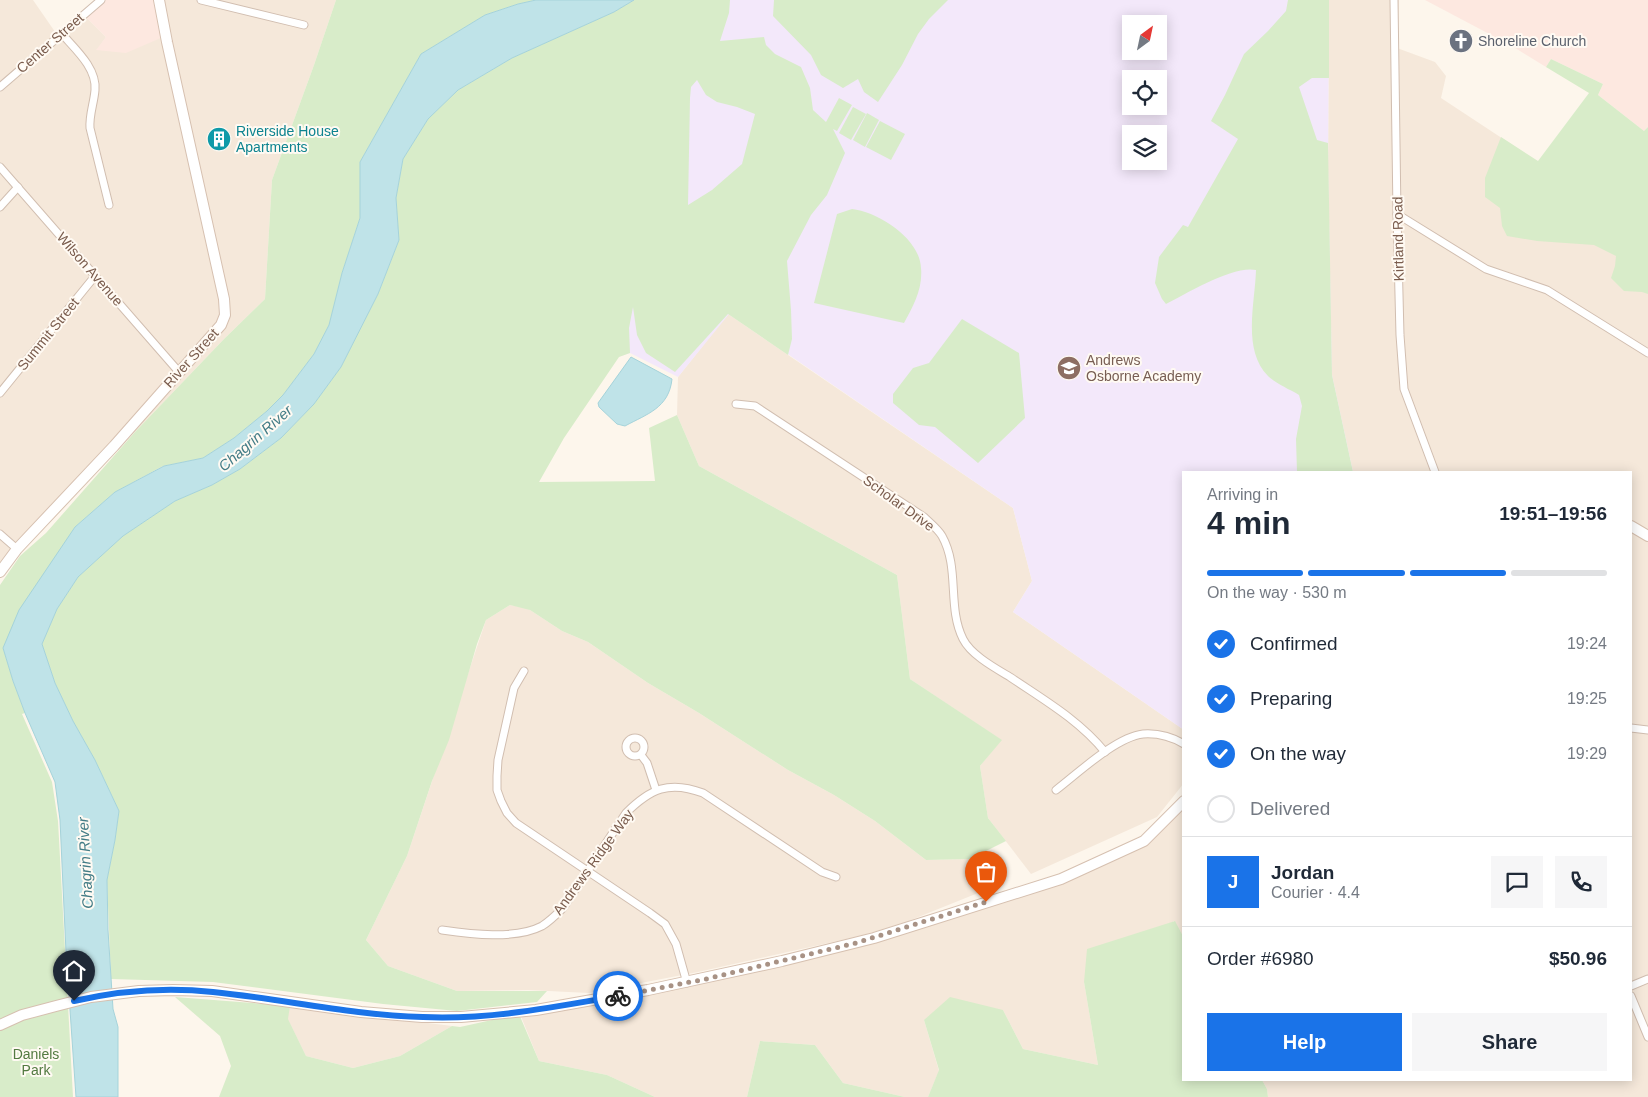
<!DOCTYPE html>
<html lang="en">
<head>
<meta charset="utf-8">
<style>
  body { margin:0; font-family:Helvetica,sans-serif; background:#f6f6f7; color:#1f2937; height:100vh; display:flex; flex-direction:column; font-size:19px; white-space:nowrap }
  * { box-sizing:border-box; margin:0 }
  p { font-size:16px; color:#747a83 }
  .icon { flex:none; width:28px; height:28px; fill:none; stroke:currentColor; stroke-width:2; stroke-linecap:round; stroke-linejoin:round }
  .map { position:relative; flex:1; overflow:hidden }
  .panel { position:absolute; left:1182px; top:471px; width:450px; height:610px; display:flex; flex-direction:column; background:#fff; border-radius:0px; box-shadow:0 2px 12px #0003 }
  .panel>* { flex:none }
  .needle { width:32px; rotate:33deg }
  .controls { position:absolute; left:1122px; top:15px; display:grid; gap:10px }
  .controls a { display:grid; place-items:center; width:45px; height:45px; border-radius:0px; background:#fff; box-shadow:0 2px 12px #0003; font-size:25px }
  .pin { position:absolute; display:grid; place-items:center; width:42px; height:42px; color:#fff; margin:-51px -21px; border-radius:50% 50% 50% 0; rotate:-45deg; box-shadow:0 0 5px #0007 }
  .pin .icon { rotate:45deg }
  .courier { position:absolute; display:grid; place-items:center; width:50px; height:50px; margin:-25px; border:4px solid #1a73e8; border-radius:50%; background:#fff; color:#222; box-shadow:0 1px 6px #0007 }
  .overview em { font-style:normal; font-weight:800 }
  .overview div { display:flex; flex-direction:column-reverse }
  .overview { display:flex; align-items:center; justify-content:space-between; height:85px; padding:0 25px }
  h1 { font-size:32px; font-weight:800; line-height:38px }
  .bar { display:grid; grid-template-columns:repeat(4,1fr); gap:8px 5px; align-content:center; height:60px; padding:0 25px }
  .bar i { height:6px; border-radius:4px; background:#e0e1e3 }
  .bar .active { background:#1a73e8 }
  .bar p { grid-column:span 4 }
  .line { display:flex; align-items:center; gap:12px; padding:0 25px; border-top:1px solid #e0e1e3 }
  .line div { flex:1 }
  .round { display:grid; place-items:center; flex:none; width:52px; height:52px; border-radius:0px; background:#f6f6f7 }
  ol { padding:0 25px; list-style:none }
  li { display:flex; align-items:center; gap:15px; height:55px }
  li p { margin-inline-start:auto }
  li .icon { padding:5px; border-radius:50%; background:#1a73e8; color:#fff; stroke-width:4 }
  li:last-child { color:#747a83 }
  li i { width:28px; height:28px; border:2px solid #e0e1e3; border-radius:50% }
  .button { display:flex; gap:10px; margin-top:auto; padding:10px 25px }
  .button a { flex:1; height:58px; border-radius:0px; background:#1a73e8; color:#fff; font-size:20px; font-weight:800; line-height:58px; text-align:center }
  .button a+a { background:#f6f6f7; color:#1f2937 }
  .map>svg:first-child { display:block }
  .residential { fill:#f5e8da }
  .commercial { fill:#fde8e0 }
  .education { fill:#f3e8fa; fill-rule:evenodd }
  .green { fill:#d8ecc9; fill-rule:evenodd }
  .water { fill:#bfe3e8; stroke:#a5d3da }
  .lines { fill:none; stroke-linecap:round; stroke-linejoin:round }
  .minor-casing { stroke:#d1beb0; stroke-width:9 }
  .secondary-casing { stroke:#d6c0b0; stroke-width:12 }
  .minor { stroke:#fff; stroke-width:7 }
  .secondary { stroke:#fff; stroke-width:10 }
  .done { stroke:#a89285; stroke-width:5; stroke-dasharray:0 9 }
  .route { stroke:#1a73e8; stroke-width:6 }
  .labels { text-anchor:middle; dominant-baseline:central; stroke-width:4; stroke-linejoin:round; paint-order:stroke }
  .worship-label { font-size:14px; fill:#5b616d; stroke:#fffaf3; text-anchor:start }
  .street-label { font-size:14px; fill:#7a5c4d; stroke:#fffaf3 }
  .culture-label { font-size:14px; fill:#0d838f; stroke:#fffaf3; text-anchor:start }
  .education-label { font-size:14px; fill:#785e54; stroke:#fffaf3; text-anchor:start }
  .park-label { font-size:14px; fill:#537a41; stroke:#fffaf3 }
  .water-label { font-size:15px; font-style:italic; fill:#437c86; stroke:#fffaf3 }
</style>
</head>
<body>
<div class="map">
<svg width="1648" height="1097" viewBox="0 0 1648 1097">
  <rect width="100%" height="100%" fill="#fdf6ec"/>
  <g class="residential">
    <path d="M0,0H33L60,39L85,16L106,37L97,50L163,0H336L314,65L272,180L265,299L224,339L135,432L22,541L0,568Z"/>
    <path d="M1329,0H1399L1397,48L1435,62L1446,76L1441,98L1538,162L1648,250V1097H1268L1267,1089L1262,1080H1631V472H1353L1332,375L1328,169Z"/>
    <path d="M728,314L1013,508L1032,581L1013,612L1184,730V783L1157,817L1031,874L988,818L980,766L1001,740L910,679L897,575L699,466L677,415L678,377Z"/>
    <path d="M510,605L527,608L562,631L588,642L648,683L699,713L788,770L834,795L875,821L926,860L970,859L983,891L906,922L860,936L698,972L589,993L528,990L457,991L388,966L366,940L407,856L486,620Z"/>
    <path d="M1184,806V938L1174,921L1084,982L1098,1065L1023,1049L1003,1010L924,1020L939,1071L928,1097H905L843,1083L815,1045L760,1041L747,1097H655L607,1075L539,1061L520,1014L870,942L1134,850L1156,836Z"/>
    <path d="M290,1006L452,1026L400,1056L353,1068L306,1056L287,1018Z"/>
  </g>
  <g class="commercial">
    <path d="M104,0H157L163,37L126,53L96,50L106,37L85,16Z"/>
    <path d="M1425,0H1648V127L1644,131L1598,95L1603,84L1551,59L1546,67L1512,46Z"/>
  </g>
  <path class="education" d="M687,0H1329L1328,169L1332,375L1353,472H1184V730L1013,612L1032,581L1013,508L729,314L678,377L630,353L605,361ZM1131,24H1159V51H1131ZM1131,79H1159V106H1131ZM1131,134H1159V161H1131Z"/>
  <g class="green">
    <path d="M336,0H536L518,4L485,15L421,54L360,162V218L342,273L329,325L314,354L283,395L267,411L234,438L203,458L163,466L115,492L75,527L3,648L13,681L25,713L22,714L52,782L58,821L73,1097H0V585L20,556L46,533L135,432L224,339L265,299L272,180L314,65Z"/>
    <path d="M634,0H730L729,13L720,41L764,37L766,45L775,54L801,67L810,88L813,110L826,122L839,98L852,105L837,131L833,129L845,153L827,195L811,215L787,261L791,310L792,339L788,355L728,314L675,372L646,353L637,335L633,307L629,328L630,353L619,357L564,438L539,482L655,481L649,428L677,415L699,466L897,575L910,679L1002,740L980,766L988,818L1006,841L970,859L926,860L875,821L834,795L788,770L699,713L648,683L588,642L562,631L530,610L510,605L486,620L477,644L449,740L432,781L407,856L366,940L388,966L457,991H547L537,1002L457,1011L383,1004L213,982L111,979L107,880L115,840L119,811L95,760L73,721L55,683L42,644L57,609L78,577L123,536L175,501L212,485L240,469L281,438L314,404L341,367L378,294L399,240L396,198L403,159L428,119L458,90L512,58L614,12ZM697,80L706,95L717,102L737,107L755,114L742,164L712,190L688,205L690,98L691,87Z"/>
    <path d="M774,0H948L929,19L918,34L902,65L878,102L864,92L858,79L843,88L821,75L811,55L773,16Z"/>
    <path d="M1288,0H1329V78H1312L1299,87L1317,140L1328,143L1332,375L1353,472H1297L1296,439L1302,406L1299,395C1289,389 1276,384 1268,376C1242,349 1255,304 1256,270C1234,265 1187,293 1166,304L1162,299L1155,283L1159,257L1183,225L1188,227L1238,139L1211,121L1225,95L1244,54L1268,31L1286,11Z"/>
    <path d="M1551,59L1603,84L1598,95L1644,131L1648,127V294L1642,292L1624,291L1611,278L1615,266L1616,256L1594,245L1537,241L1507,236L1502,226L1500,208L1485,197V178L1501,137L1538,161L1589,93L1546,67Z"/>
    <path d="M853,107L866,114L851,140L839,133Z"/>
    <path d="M867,113L879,120L865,147L853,140Z"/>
    <path d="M880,121L905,134L891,160L866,147Z"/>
    <path d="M852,209C879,212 920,239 921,268C923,289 913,306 904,323L814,303L837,214Z"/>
    <path d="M962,319L1019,353L1025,418L978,463L935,427L919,425L893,403V394L913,368L929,363Z"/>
    <path d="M1175,921L1184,938V1080H1262L1267,1089L1268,1097H928L939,1070L924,1020L950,997L1003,1010L1023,1049L1098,1065L1084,982L1087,949Z"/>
    <path d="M175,997L290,1006L288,1019L306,1056L353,1068L400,1056L452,1026L460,1027L519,1014L539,1061L607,1075L655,1097H219L231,1066L220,1036Z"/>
    <path d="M760,1041L815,1045L843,1083L905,1097H747Z"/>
  </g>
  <g class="water">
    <path d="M536,0H634L614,12L512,58L458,90L428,119L403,159L396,198L399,240L378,294L341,367L314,404L281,438L240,469L212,485L175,501L123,536L78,577L57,609L42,644L55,683L73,721L95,760L119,811L115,840L107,880L108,930L113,1009L118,1027V1097H76L66,952L60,820L55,782L25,713L13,681L3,648L19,610L75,527L115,492L164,466L203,458L234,438L267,411L283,395L314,354L329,325L342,273L360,218V162L421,54L485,15L518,4Z"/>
    <path d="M631,357L672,379C669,408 647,414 625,426L617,424L599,407L598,403Z"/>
  </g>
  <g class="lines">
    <g class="minor-casing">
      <g id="minor">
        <path d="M201,0L304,25"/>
        <path d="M1394,0L1397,214L1400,335L1404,389L1435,472"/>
        <path d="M62,34C75,49 97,68 95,90C94,103 89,115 90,128L109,205"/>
        <path d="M0,87L101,0"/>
        <path d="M0,167L179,372"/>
        <path d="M0,207L18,187"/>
        <path d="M1397,214L1486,269L1547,290L1648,353"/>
        <path d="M0,393L95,276"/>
        <path d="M736,404L755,406L924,517C930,523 938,529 942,536C960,568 947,607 963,639C971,655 995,668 1010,677C1044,700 1079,720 1105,752"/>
        <path d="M0,534L17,549"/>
        <path d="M524,671L514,688L498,760L497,776V790L501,801L507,813L516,823L650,913L665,924L676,944L687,983"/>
        <path d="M1631,728L1648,730"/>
        <circle cx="635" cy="747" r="9"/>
        <path d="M641,755L647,763L656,790"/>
        <path d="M1056,790C1077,774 1116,737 1143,734C1157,733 1172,737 1184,744"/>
        <path d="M442,930C470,934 515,940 542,926C550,921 556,915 563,908L626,813C650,789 669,780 703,793L822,872L836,877"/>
        <path d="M1631,986L1648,979"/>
        <path d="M1631,996L1648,1037"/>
      </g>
    </g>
    <g class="secondary-casing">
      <g id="secondary">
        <path d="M1631,526L1648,536"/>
        <path d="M0,572L17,549L114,446L221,325L225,315L224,299L167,42L159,0"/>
        <path d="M0,1025L22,1015L56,1006L91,997L139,991L173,990L212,991L361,1012L422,1017H461L536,1010L648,990L782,961L874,938L1061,879L1144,841L1184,801"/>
      </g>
    </g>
    <use href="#minor" class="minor"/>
    <use href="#secondary" class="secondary"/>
  </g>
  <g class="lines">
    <path class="done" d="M618,996L706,979L856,943L986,902"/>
    <path class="route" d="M74,1001C118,991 167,987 213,992C283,999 352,1015 423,1017C489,1020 554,1007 618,996"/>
  </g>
  <defs>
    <g id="church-disc" transform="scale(1.25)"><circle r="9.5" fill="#6b7280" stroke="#fffaf3"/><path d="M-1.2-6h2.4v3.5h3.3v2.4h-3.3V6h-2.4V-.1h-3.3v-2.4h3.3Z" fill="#fff"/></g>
    <g id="building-disc" transform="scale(1.25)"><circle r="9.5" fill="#0f9aa8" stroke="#fffaf3"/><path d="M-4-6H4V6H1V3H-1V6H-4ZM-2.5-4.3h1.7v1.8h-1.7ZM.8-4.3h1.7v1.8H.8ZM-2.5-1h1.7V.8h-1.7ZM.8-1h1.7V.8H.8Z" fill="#fff"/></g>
    <g id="school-disc" transform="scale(1.25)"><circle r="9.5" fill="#8d6e63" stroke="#fffaf3"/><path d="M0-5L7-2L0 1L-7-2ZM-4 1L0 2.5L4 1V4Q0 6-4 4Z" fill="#fff"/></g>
  </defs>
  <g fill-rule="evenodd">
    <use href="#church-disc" x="1461" y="41"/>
    <use href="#building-disc" x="219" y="139"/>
    <use href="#school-disc" x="1069" y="368"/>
  </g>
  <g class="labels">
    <g class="worship-label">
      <text x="1478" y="41">Shoreline Church</text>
    </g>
    <g class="street-label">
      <text transform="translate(50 43) rotate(-41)">Center Street</text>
      <text transform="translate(1398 239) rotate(-91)">Kirtland Road</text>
      <text transform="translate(90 269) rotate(49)">Wilson Avenue</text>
      <text transform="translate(48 334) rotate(-51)">Summit Street</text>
      <text transform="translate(191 358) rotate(-48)">River Street</text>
      <text transform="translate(899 503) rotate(36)">Scholar Drive</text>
      <text transform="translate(593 862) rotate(-54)">Andrews Ridge Way</text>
    </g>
    <g class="culture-label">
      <text x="236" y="131">Riverside House<tspan x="236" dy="16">Apartments</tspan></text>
    </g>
    <g class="education-label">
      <text x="1086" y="360">Andrews<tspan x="1086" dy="16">Osborne Academy</tspan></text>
    </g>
    <g class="park-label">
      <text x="36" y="1054">Daniels<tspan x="36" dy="16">Park</tspan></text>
    </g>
    <g class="water-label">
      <text transform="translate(255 438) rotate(-41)">Chagrin River</text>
      <text transform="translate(85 863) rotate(-93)">Chagrin River</text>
    </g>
  </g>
</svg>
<div class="controls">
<a><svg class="needle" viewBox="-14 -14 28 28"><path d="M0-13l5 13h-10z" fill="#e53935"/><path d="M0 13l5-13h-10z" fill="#747a83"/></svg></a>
<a><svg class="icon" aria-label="locate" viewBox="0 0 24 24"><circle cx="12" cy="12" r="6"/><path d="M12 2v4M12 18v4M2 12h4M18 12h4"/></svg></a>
<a><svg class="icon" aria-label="layers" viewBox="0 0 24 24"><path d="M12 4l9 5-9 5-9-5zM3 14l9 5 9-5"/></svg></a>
</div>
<div class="pin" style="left:986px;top:902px;background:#ea580c"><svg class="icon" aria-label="bag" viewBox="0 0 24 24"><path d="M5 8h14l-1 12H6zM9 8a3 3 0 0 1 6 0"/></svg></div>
<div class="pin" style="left:74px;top:1001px;background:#1f2937"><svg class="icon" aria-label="home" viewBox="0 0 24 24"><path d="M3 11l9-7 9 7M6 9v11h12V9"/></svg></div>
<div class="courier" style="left:618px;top:996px"><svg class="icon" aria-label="bike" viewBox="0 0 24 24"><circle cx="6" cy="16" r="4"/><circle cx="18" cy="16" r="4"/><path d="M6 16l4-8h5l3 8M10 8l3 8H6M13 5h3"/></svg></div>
<section class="panel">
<div class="overview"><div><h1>4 min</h1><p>Arriving in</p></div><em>19:51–19:56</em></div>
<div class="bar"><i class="active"></i><i class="active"></i><i class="active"></i><i></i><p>On the way · 530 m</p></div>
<ol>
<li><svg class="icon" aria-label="check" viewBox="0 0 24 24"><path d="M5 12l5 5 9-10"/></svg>Confirmed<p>19:24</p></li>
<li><svg class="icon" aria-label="check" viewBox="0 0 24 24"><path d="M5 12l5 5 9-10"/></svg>Preparing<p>19:25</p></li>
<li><svg class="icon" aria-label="check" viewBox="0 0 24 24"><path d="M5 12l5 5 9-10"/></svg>On the way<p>19:29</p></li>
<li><i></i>Delivered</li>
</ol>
<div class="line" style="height:90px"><b class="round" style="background:#1a73e8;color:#fff">J</b><div><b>Jordan</b><p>Courier · 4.4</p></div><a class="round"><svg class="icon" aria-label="chat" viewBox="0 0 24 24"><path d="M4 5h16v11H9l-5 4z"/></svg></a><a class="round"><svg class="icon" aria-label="phone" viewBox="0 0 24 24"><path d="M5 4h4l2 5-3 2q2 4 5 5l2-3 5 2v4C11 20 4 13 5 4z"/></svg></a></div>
<div class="line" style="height:65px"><div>Order #6980</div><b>$50.96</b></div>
<div class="button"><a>Help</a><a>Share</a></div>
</section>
</div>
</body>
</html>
